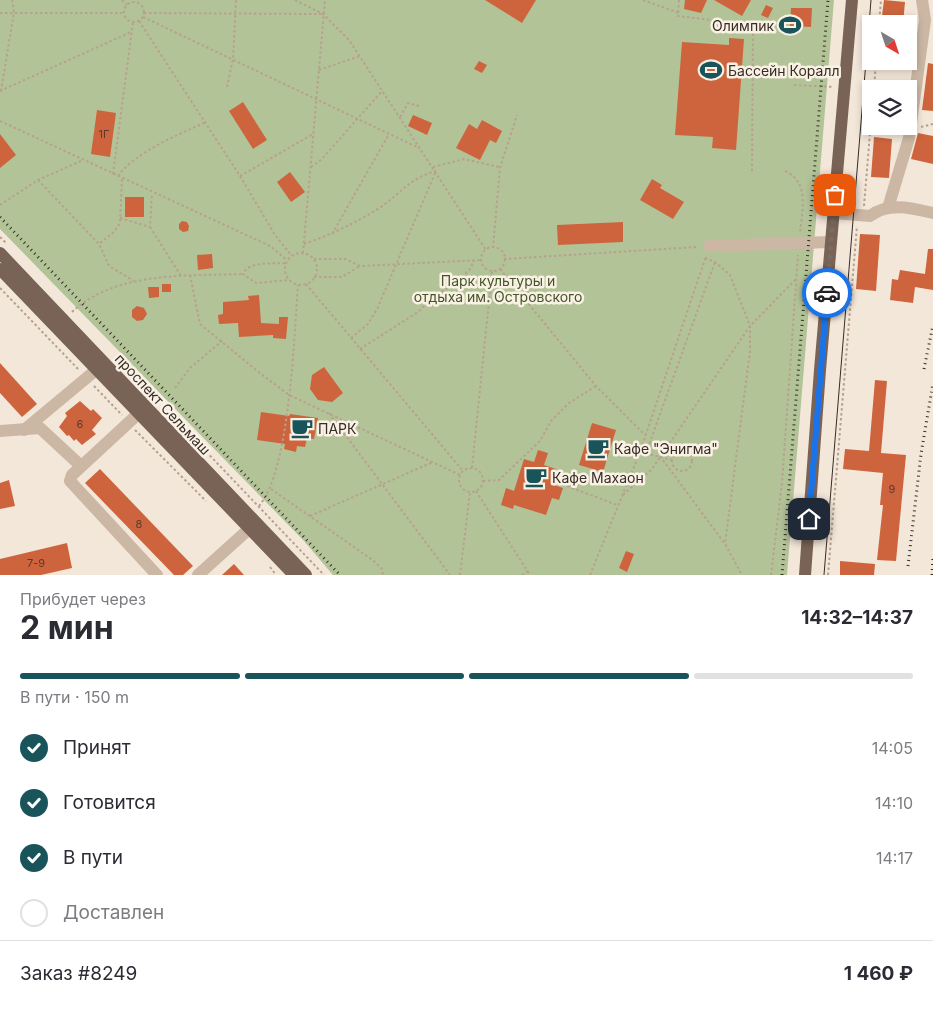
<!DOCTYPE html>
<html lang="ru">
<head>
<meta charset="utf-8">
<style>
  body { margin:0; font-family:Inter,sans-serif; background:#f2f2f3; color:#2b2b33; height:100vh; display:flex; flex-direction:column; font-size:19px; white-space:nowrap }
  * { box-sizing:border-box; margin:0 }
  p { font-size:16px; color:#7c7c81 }
  .icon { flex:none; width:28px; height:28px; fill:none; stroke:currentColor; stroke-width:2; stroke-linecap:round; stroke-linejoin:round }
  .map { position:relative; height:575px; overflow:hidden }
  .details { display:flex; flex-direction:column; background:#fff; flex:1 }
  .details>* { flex:none }
  .needle { width:32px; rotate:141deg }
  .controls { position:absolute; left:862px; top:15px; display:grid; gap:10px }
  .controls a { display:grid; place-items:center; width:55px; height:55px; border-radius:0px; background:#fff; box-shadow:0 2px 8px #0003; font-size:25px }
  .pin { position:absolute; display:grid; place-items:center; width:42px; height:42px; color:#fff; margin:-21px; border-radius:10px; box-shadow:0 2px 8px #0006 }
  .courier { position:absolute; display:grid; place-items:center; width:50px; height:50px; margin:-25px; border:4px solid #1a73e8; border-radius:50%; background:#fff; color:#222; box-shadow:0 1px 6px #0007 }
  .head em { font-style:normal; font-weight:700 }
  .head div { display:flex; flex-direction:column-reverse }
  .head { display:flex; align-items:center; justify-content:space-between; height:85px; padding:0 20px }
  h1 { font-size:32px; font-weight:700; line-height:38px }
  .bar { display:grid; grid-template-columns:repeat(4,1fr); gap:8px 5px; align-content:center; height:60px; padding:0 20px }
  .bar i { height:6px; border-radius:4px; background:#e1e1e2 }
  .bar .current { background:#19545a }
  .bar p { grid-column:span 4 }
  .line { display:flex; align-items:center; gap:12px; padding:0 20px; border-top:1px solid #e1e1e2 }
  .line div { flex:1 }
  ol { padding:0 20px; list-style:none }
  li { display:flex; align-items:center; gap:15px; height:55px }
  li p { margin-inline-start:auto }
  li .icon { padding:5px; border-radius:50%; background:#19545a; color:#fff; stroke-width:4 }
  li:last-child { color:#7c7c81 }
  li i { width:28px; height:28px; border:2px solid #e1e1e2; border-radius:50% }
  .map>svg:first-child { display:block }
  .green { fill:#b3c398 }
  .building { fill:#cd643d }
  .lines { fill:none; stroke-linecap:round; stroke-linejoin:round }
  .path { stroke:#b7a18e; stroke-width:2; stroke-dasharray:2.5 2.5; stroke-linecap:butt }
  .minor { stroke:#cbb7a4; stroke-width:12 }
  .major { stroke:#796356; stroke-width:12 }
  .tram { stroke:#362c26; stroke-width:1 }
  .rail { stroke:#362c26; stroke-width:3; stroke-dasharray:1 4; stroke-linecap:butt }
  .done { stroke:#786d65; stroke-width:5; stroke-dasharray:0 9 }
  .route { stroke:#1a73e8; stroke-width:6 }
  .labels { text-anchor:middle; dominant-baseline:central; stroke-width:5; stroke-linejoin:round; paint-order:stroke }
  .number-label { font-size:11px; fill:#5c3a2c }
  .poi-label { font-size:14px; fill:#362c26; stroke:#faf1e5; text-anchor:start }
  .park-label { font-size:14px; fill:#445629; stroke:#faf1e5 }
  .street-label { font-size:14px; fill:#362c26; stroke:#faf1e5 }
</style>
</head>
<body>
<div class="map">
<svg width="933" height="575" viewBox="0 0 933 575">
  <rect width="100%" height="100%" fill="#f3e7d9"/>
  <path class="green" d="M0,0H834L787,575H333L304,541L0,229Z"/>
  <g class="building">
    <path d="M485,0H536L522,23Z"/>
    <path d="M685,0H707L701,13L684,9Z"/>
    <path d="M714,0H751L742,16Z"/>
    <path d="M884,0L905,2L903,24H881Z"/>
    <path d="M766,5L773,8L768,18L761,15Z"/>
    <path d="M791,8H812L811,27L790,26Z"/>
    <path d="M729,38L744,39L736,150L712,148L713,137L675,135L682,42L729,45Z"/>
    <path d="M479,61L487,65L482,73L474,69Z"/>
    <path d="M928,63L933,64V111L922,110Z"/>
    <path d="M243,102L267,140L253,149L229,111Z"/>
    <path d="M97,110L116,113L110,157L91,154Z"/>
    <path d="M413,115L432,123L427,135L408,126Z"/>
    <path d="M482,120L502,131L496,143L490,140L480,160L456,148L469,124L477,129Z"/>
    <path d="M918,133L933,136V164L911,159Z"/>
    <path d="M0,134L16,155L0,168Z"/>
    <path d="M874,137L892,139L889,178L871,177Z"/>
    <path d="M290,172L305,192L291,202L277,182Z"/>
    <path d="M652,179L662,185L660,188L684,202L673,219L640,200Z"/>
    <rect x="125" y="197" width="19" height="20"/>
    <path d="M182,221L187,222L189,226L188,231L183,232L179,229V224Z"/>
    <path d="M623,222V242L558,245L557,225Z"/>
    <path d="M860,234L880,235L876,291L856,289Z"/>
    <path d="M928,249H933V290L915,287L913,303L890,300L892,279L898,280L900,270L925,274Z"/>
    <path d="M212,254L213,268L198,270L197,255Z"/>
    <rect x="162" y="284" width="9" height="8"/>
    <path d="M148,287H159V297L149,298Z"/>
    <path d="M259,295L261,323L279,324V317H288L286,339L273,338V335L239,337L238,323L219,324L218,315L223,314V302L249,300L248,296Z"/>
    <path d="M137,306L144,308L147,314L143,320L137,321L132,317V310Z"/>
    <path d="M0,363L37,404L22,417L0,393Z"/>
    <path d="M324,367L343,393L332,402L318,400L310,389L312,375Z"/>
    <path d="M875,380L887,381L881,453L906,455L896,561L877,560L883,505H880L883,473L843,469L845,449L869,451Z"/>
    <path d="M80,401L91,411L93,409L102,418L92,430L96,434L82,445L76,439L74,441L69,435L67,436L59,427L67,416L65,413Z"/>
    <path d="M261,412L289,416L290,414L318,418L314,439L307,438L305,447L297,446L296,452L284,449L285,444L257,440Z"/>
    <path d="M592,423L616,430L603,472L579,465Z"/>
    <path d="M538,450L548,453L544,465L556,469L551,484L563,488L559,500L552,498L546,515L514,505L513,509L501,505L506,488L514,491L524,459L534,462Z"/>
    <path d="M100,469L193,566L183,575H174L85,483Z"/>
    <path d="M9,480L15,506L0,509V483Z"/>
    <path d="M67,543L72,568L41,575H0V559Z"/>
    <path d="M626,551L634,554L627,572L619,568Z"/>
    <path d="M840,561L875,564L874,575H840Z"/>
    <path d="M234,564L244,575H222Z"/>
  </g>
  <g class="lines">
    <g class="path">
      <path d="M122,0L127,5"/>
      <path d="M295,0L323,14L349,40L486,250"/>
      <path d="M643,0L679,13"/>
      <path d="M679,0L678,16L753,25L752,171"/>
      <circle cx="134" cy="12" r="10"/>
      <path d="M0,13H124"/>
      <path d="M144,13L321,14"/>
      <path d="M143,17L419,148"/>
      <path d="M139,21L240,176L275,235L291,255"/>
      <path d="M879,24L881,0"/>
      <path d="M319,70L360,56"/>
      <path d="M794,85L834,87"/>
      <path d="M227,87L233,59L236,0"/>
      <path d="M874,89L876,61"/>
      <path d="M0,91L131,32"/>
      <path d="M1,91L14,12L12,0"/>
      <path d="M400,117L408,103L419,106"/>
      <path d="M0,121L270,246L287,260"/>
      <path d="M921,127L933,124"/>
      <path d="M311,167L321,160L382,91"/>
      <path d="M433,167L464,159L499,167"/>
      <path d="M785,171C810,182 802,211 800,233"/>
      <path d="M113,174L133,22"/>
      <path d="M118,176C134,153 179,134 204,123"/>
      <path d="M240,176L313,134"/>
      <path d="M38,180L99,244L109,266L134,281"/>
      <path d="M0,205L38,180L81,161"/>
      <path d="M864,206L871,121"/>
      <path d="M120,218L150,227L152,194"/>
      <path d="M150,227L181,276"/>
      <path d="M332,234L389,134"/>
      <path d="M0,237L6,243"/>
      <path d="M100,243L114,232L120,223L122,179"/>
      <path d="M304,244C332,234 356,223 381,207C402,192 410,178 436,171"/>
      <circle cx="493" cy="259" r="12"/>
      <path d="M493,248L500,168L517,115"/>
      <circle cx="301" cy="269" r="16"/>
      <path d="M303,253L325,0"/>
      <path d="M705,258L715,262L730,275L750,326V351L725,544"/>
      <path d="M314,259H345L360,266L481,260"/>
      <path d="M504,259L697,247"/>
      <path d="M285,263C272,264 248,261 243,274L256,283L289,280"/>
      <path d="M500,269L596,386L645,435"/>
      <path d="M190,275L200,324L261,374L289,395L460,475"/>
      <path d="M314,277H342L360,266"/>
      <path d="M306,284L463,471"/>
      <path d="M0,288L79,370"/>
      <path d="M72,312C116,271 187,276 243,274"/>
      <path d="M351,338L368,324L377,309L436,171"/>
      <path d="M360,349L418,312L432,298L456,283L470,269L474,261"/>
      <path d="M94,386L122,415"/>
      <path d="M175,388L190,368L222,341"/>
      <path d="M329,413L450,575"/>
      <path d="M135,430L206,501"/>
      <path d="M196,441L324,575"/>
      <circle cx="682" cy="461" r="10"/>
      <path d="M641,452L672,460"/>
      <path d="M646,453L715,262"/>
      <path d="M660,456L725,544L742,575"/>
      <path d="M472,468L492,271"/>
      <circle cx="471" cy="480" r="12"/>
      <path d="M483,481L499,480L540,441L551,421L569,403L596,386"/>
      <path d="M567,486L617,505"/>
      <path d="M271,489L374,561L382,569L383,575"/>
      <path d="M476,491L530,575"/>
      <path d="M623,495L652,469L750,326L797,278"/>
      <path d="M259,506C290,470 294,336 298,285"/>
      <path d="M310,516L433,462"/>
      <path d="M270,567L276,575"/>
      <path d="M460,575L470,492"/>
      <path d="M522,575L528,571"/>
      <path d="M590,575L640,452L706,256"/>
      <path d="M771,575L782,483L798,255"/>
      <path d="M828,575L857,226"/>
    </g>
    <g class="minor">
      <path d="M888,208L909,138L925,20L922,0"/>
      <path d="M834,213L870,216C889,202 911,208 933,213"/>
      <path d="M709,246L831,242"/>
      <path d="M139,413L72,475L70,481L157,575"/>
      <path d="M24,430L96,370"/>
      <path d="M0,431L40,428L81,466"/>
      <path d="M198,575L249,529"/>
    </g>
    <g class="major">
      <path d="M0,253L306,575"/>
      <path d="M0,269L294,575"/>
      <path d="M805,575L820,370L852,0"/>
    </g>
    <path class="tram" d="M824,575L871,0"/>
    <g class="rail">
      <path d="M0,217L340,575"/>
      <path d="M924,369L933,325"/>
      <path d="M908,566L921,454L933,383"/>
      <path d="M782,575L828,0"/>
      <path d="M932,575L933,557"/>
    </g>
  </g>
  <g class="lines">
    <path class="done" d="M827,293L835,195"/>
    <path class="route" d="M809,519L827,293"/>
  </g>
  <defs>
    <g id="stadium-bare" transform="scale(1.725)"><path d="M0-5a6.5 5 0 1 0 0 10a6.5 5 0 1 0 0-10ZM-3.5-1.8h7v3.6h-7Z" fill="#19545a" stroke="#faf1e5" stroke-width="2.5" paint-order="stroke"/></g>
    <g id="cafe-bare" transform="scale(1.725)"><path d="M-5.5-4.5H6V0H3Q3 3.5 0 3.5H-2.5Q-5.5 3.5-5.5 0ZM3-3.2v2h1.7v-2ZM-6 4.5H4V6H-6Z" fill="#19545a" stroke="#faf1e5" stroke-width="2.5" paint-order="stroke"/></g>
  </defs>
  <g fill-rule="evenodd">
    <use href="#stadium-bare" x="790" y="25"/>
    <use href="#stadium-bare" x="711" y="70"/>
    <use href="#cafe-bare" x="302" y="428"/>
    <use href="#cafe-bare" x="598" y="448"/>
    <use href="#cafe-bare" x="536" y="477"/>
  </g>
  <g class="labels">
    <g class="number-label">
      <text x="104" y="134">1Г</text>
      <text x="80" y="424">6</text>
      <text x="892" y="489">9</text>
      <text x="139" y="524">8</text>
      <text x="36" y="563">7-9</text>
    </g>
    <g class="poi-label">
      <text x="774" y="25" text-anchor="end">Олимпик</text>
      <text x="728" y="70">Бассейн Коралл</text>
      <text x="318" y="428">ПАРК</text>
      <text x="614" y="448">Кафе "Энигма"</text>
      <text x="552" y="477">Кафе Махаон</text>
    </g>
    <g class="park-label">
      <text x="498" y="280">Парк культуры и<tspan x="498" dy="16">отдыха им. Островского</tspan></text>
    </g>
    <g class="street-label">
      <text transform="translate(163 404) rotate(47)">проспект Сельмаш</text>
    </g>
  </g>
</svg>
<div class="controls">
<a><svg class="needle" viewBox="-14 -14 28 28"><path d="M0-13l5 13h-10z" fill="#e53935"/><path d="M0 13l5-13h-10z" fill="#7c7c81"/></svg></a>
<a><svg class="icon" aria-label="layers" viewBox="0 0 24 24"><path d="M12 4l9 5-9 5-9-5zM3 14l9 5 9-5"/></svg></a>
</div>
<div class="pin" style="left:835px;top:195px;background:#ea580c"><svg class="icon" aria-label="bag" viewBox="0 0 24 24"><path d="M5 8h14l-1 12H6zM9 8a3 3 0 0 1 6 0"/></svg></div>
<div class="pin" style="left:809px;top:519px;background:#1f2937"><svg class="icon" aria-label="home" viewBox="0 0 24 24"><path d="M3 11l9-7 9 7M6 9v11h12V9"/></svg></div>
<div class="courier" style="left:827px;top:293px"><svg class="icon" aria-label="car" viewBox="0 0 24 24"><path d="M5 17H2v-5l4-1 3-4h7l3 4 3 1v5h-3M9 17h6M6 11h13"/><circle cx="7" cy="17" r="2"/><circle cx="17" cy="17" r="2"/></svg></div>
</div>
<section class="details">
<div class="head"><div><h1>2 мин</h1><p>Прибудет через</p></div><em>14:32–14:37</em></div>
<div class="bar"><i class="current"></i><i class="current"></i><i class="current"></i><i></i><p>В пути · 150 m</p></div>
<ol>
<li><svg class="icon" aria-label="check" viewBox="0 0 24 24"><path d="M5 12l5 5 9-10"/></svg>Принят<p>14:05</p></li>
<li><svg class="icon" aria-label="check" viewBox="0 0 24 24"><path d="M5 12l5 5 9-10"/></svg>Готовится<p>14:10</p></li>
<li><svg class="icon" aria-label="check" viewBox="0 0 24 24"><path d="M5 12l5 5 9-10"/></svg>В пути<p>14:17</p></li>
<li><i></i>Доставлен</li>
</ol>
<div class="line" style="height:65px"><div>Заказ #8249</div><b>1 460 ₽</b></div>
</section>
</body>
</html>
